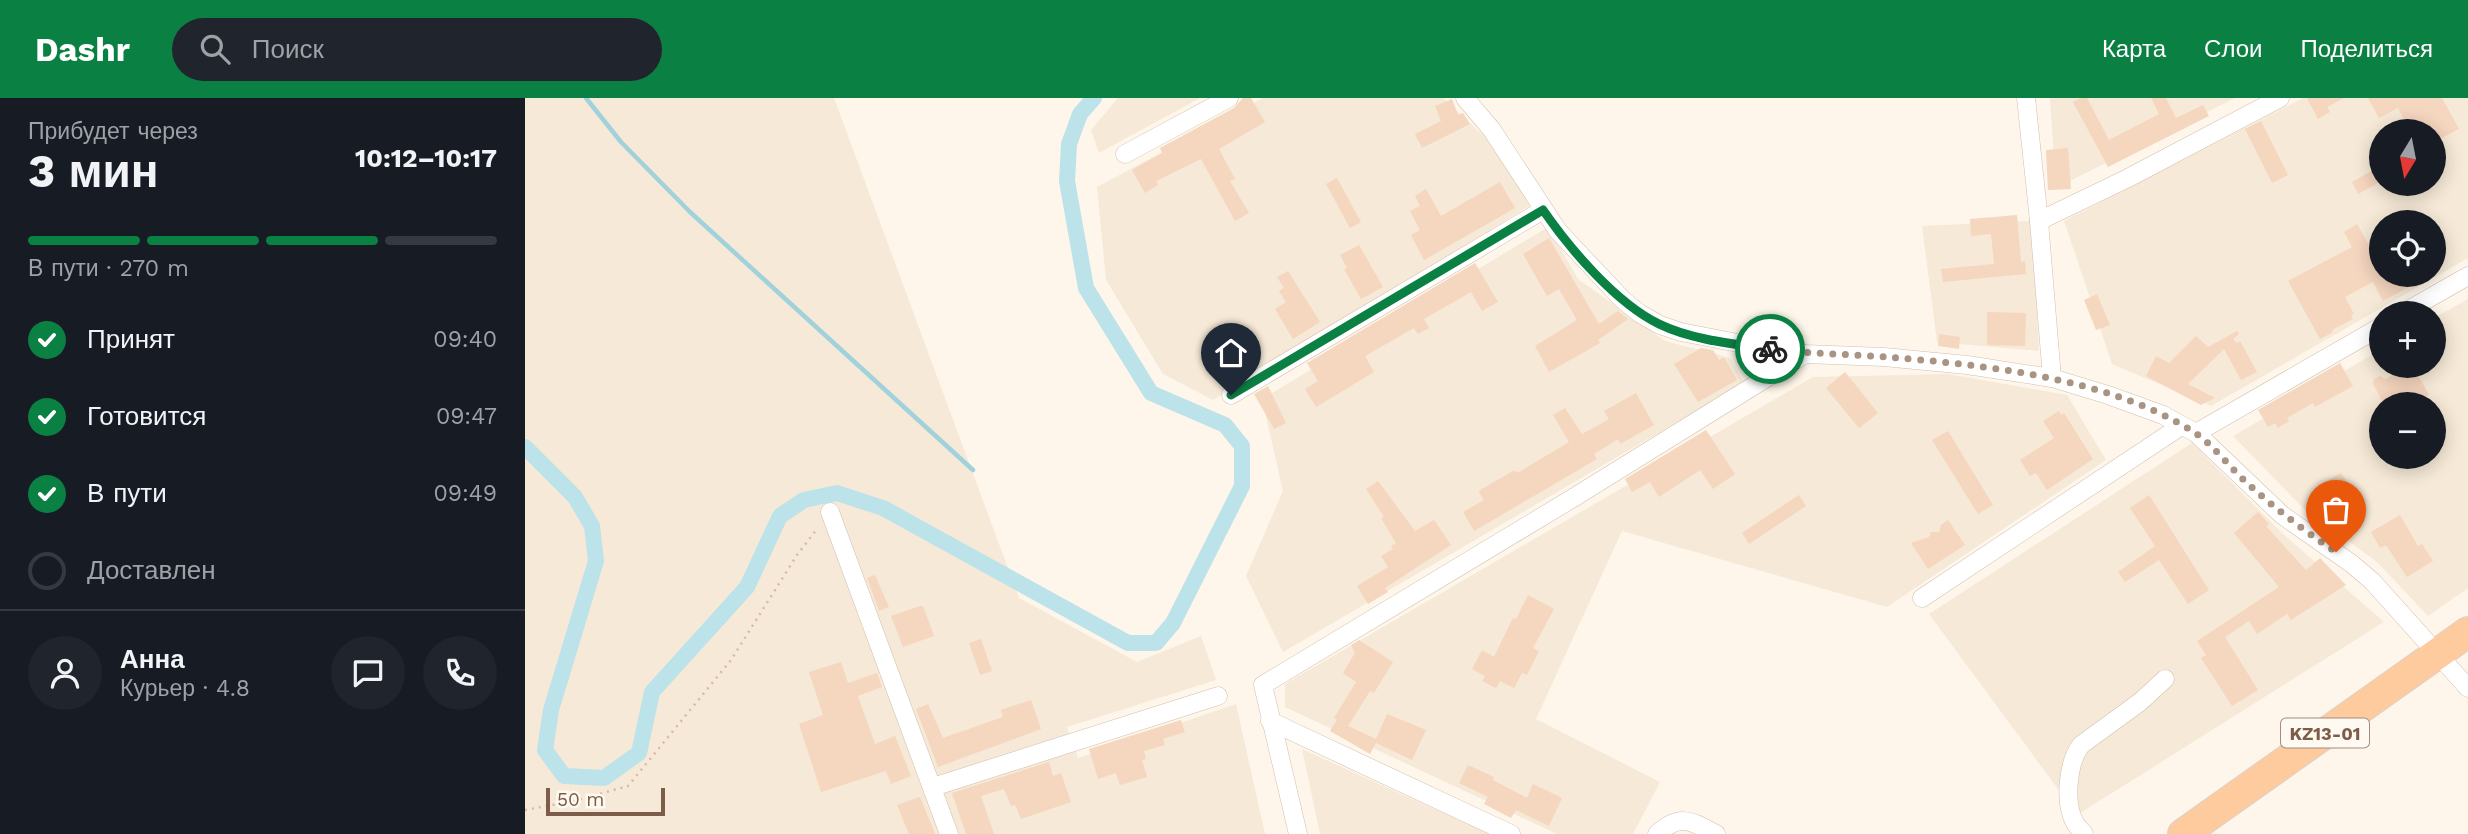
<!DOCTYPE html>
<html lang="ru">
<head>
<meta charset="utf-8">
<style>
  body { margin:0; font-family:"Work Sans",sans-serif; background:#20242c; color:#f1f3f6; height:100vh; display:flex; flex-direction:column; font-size:26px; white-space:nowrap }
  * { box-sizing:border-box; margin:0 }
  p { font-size:23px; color:#9ea1a6 }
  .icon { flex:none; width:38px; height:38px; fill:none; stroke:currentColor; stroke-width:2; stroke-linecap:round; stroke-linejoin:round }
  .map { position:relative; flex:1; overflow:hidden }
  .side { display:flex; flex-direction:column; background:#171b24; width:525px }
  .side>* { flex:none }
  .needle { width:46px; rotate:190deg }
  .tools { position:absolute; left:1844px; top:21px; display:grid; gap:14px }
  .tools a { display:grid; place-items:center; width:77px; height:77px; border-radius:50%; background:#171b24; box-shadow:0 4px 18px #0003; font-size:35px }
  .scale { position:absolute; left:21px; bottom:18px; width:119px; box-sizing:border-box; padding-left:7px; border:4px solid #7b5d4a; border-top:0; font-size:19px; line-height:24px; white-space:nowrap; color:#7b5d4a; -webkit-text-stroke:5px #fffaf1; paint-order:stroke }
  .pin { position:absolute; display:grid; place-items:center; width:60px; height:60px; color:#fff; margin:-72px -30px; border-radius:50% 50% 50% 0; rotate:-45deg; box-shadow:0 0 7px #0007 }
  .pin .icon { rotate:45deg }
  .courier { position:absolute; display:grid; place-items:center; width:70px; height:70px; margin:-35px; border:5px solid #0b8043; border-radius:50%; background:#fff; color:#222; box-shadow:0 2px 9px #0007 }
  .overview em { font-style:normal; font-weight:700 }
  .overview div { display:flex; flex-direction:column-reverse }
  .overview { display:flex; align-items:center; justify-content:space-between; height:119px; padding:0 28px }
  h1 { font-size:46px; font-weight:700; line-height:52px }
  .bar { display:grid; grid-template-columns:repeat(4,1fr); gap:10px 7px; align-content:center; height:84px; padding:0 28px }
  .bar i { height:9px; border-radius:5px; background:#363941 }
  .bar .current { background:#0b8043 }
  .bar p { grid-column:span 4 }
  .line { display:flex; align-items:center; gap:18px; padding:0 28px; border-top:2px solid #363941 }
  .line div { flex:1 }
  .round { display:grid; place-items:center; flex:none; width:74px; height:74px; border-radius:37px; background:#20242c }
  ol { padding:0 28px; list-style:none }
  li { display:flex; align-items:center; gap:21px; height:77px }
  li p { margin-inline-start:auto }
  li .icon { padding:7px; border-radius:50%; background:#0b8043; color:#fff; stroke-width:4 }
  li:last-child { color:#9ea1a6 }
  li i { width:38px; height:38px; border:4px solid #363941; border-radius:50% }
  header { display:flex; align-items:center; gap:42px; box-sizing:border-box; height:98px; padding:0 35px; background:#0b8043; color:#fff }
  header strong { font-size:33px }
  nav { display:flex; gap:38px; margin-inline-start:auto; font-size:24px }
  .search { width:490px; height:63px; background:#20242c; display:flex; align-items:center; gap:18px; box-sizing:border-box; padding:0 24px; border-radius:38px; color:#9ea1a6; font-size:26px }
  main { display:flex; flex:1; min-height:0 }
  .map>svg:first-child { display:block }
  .residential { fill:#f6e9d7; fill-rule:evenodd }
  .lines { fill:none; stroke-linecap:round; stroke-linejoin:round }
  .stream { stroke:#a1d2dc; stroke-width:4.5 }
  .canal { stroke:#bce2ea; stroke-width:16 }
  .building { fill:#f5d6bf }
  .minor-casing { stroke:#d2bfad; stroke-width:19 }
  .trunk-casing { stroke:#dad2cc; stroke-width:32 }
  .path { stroke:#dbb9a1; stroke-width:2.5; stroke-dasharray:2 5; stroke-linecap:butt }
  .minor { stroke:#fff; stroke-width:18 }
  .trunk { stroke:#fdcb9e; stroke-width:30 }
  .done { stroke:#a99382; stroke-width:7; stroke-dasharray:0 12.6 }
  .route { stroke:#0b8043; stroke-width:9 }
  .labels { text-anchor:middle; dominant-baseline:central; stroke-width:5; stroke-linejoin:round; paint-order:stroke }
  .shield { fill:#fffaf1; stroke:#a38c7c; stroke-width:2 }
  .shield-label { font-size:18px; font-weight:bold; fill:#7b5d4a }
</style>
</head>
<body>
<header>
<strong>Dashr</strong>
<div class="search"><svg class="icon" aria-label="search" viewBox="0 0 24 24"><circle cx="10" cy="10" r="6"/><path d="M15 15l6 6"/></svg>Поиск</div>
<nav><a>Карта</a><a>Слои</a><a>Поделиться</a></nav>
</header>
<main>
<section class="side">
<div class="overview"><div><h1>3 мин</h1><p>Прибудет через</p></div><em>10:12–10:17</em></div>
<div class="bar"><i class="current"></i><i class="current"></i><i class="current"></i><i></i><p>В пути · 270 m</p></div>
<ol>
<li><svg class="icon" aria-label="check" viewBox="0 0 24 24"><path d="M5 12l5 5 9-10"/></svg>Принят<p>09:40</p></li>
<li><svg class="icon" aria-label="check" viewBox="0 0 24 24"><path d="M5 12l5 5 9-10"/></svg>Готовится<p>09:47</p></li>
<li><svg class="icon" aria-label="check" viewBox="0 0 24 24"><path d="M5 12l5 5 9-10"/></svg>В пути<p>09:49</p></li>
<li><i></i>Доставлен</li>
</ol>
<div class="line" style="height:126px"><a class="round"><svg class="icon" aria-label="person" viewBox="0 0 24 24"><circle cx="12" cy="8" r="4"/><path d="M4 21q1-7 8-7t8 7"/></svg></a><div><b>Анна</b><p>Курьер · 4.8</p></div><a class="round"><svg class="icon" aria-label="chat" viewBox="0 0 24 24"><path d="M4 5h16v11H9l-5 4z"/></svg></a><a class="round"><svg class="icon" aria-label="phone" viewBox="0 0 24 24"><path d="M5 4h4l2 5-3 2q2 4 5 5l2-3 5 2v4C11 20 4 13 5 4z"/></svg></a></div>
</section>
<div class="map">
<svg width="1943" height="736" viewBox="0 0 1943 736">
  <rect width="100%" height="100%" fill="#fef6ea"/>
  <g class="residential">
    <path d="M0,0H309L494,500L612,564L676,538L691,582L542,629L553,660L711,606L740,736H0Z"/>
    <path d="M593,0H675L574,55L566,32Z"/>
    <path d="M738,0H918L960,39L1006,107L688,302L638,276L581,182L572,89Z"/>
    <path d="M1525,0H1710L1531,90Z"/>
    <path d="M1778,0H1943V160L1686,308L1587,266L1539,123ZM1857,33H1909V86H1857ZM1857,124H1909V177H1857Z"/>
    <path d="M1507,123L1514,253L1412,244L1397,128Z"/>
    <path d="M1023,129L1053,181L1140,243L1205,260L1219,285L758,554L721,478L758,393L737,301Z"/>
    <path d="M1943,201V490L1903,518L1852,464L1776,408L1708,338L1857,251V268H1909V220ZM1857,306H1909V359H1857Z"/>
    <path d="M1423,276L1542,297L1581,362L1362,509L1097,433L1011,621L1135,684L1108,736H1032L760,609V586L1288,279Z"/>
    <path d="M1667,345L1758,436L1859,524L1552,717L1404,516Z"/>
    <path d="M777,651L964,736H795Z"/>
  </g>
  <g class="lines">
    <path class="stream" d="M61,0L96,44L165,114L448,372"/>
    <path class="canal" d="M0,349L50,399L67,428L71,463L26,612L20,652L39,678L79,680L114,655L127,594L222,489L255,418L279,402L312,395L358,410L603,545H631L648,525L717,388V348L700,327L626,295L561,190L542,83L544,46L555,16L569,0"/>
  </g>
  <g class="building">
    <path d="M718,0H726L740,24L694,51L710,81L705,83L724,115L710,123L676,61L631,83L633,87L620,95L607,72L637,55L635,50L709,10Z"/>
    <path d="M1556,0H1562L1584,42L1634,16L1626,0H1641L1651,20L1678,7L1684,18L1583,69L1548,4Z"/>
    <path d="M1782,0H1819L1802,9L1805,14L1793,21Z"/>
    <path d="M1843,0H1917L1934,31L1909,44V33H1885L1873,10L1854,20Z"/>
    <path d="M927,1L933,17L938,15L945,26L897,50L890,36L916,23L910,8Z"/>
    <path d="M1736,23L1763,77L1747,85L1720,31Z"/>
    <path d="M1543,50L1546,91L1523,92L1521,52Z"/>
    <path d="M1857,67V83L1833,96L1827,84Z"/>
    <path d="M812,80L836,124L825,130L801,86Z"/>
    <path d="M975,84L990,110L899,162L886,137L895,132L885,113L895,108L890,98L901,91L916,118Z"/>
    <path d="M1492,117L1496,164L1500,163L1501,176L1418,184L1416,171L1469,166L1466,136L1446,138L1445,121Z"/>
    <path d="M1832,126L1857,170V177H1906L1858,203L1848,184L1820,199L1829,216L1826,217L1828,221L1807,232L1808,234L1795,241L1763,183L1827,149L1819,134Z"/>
    <path d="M1024,140L1074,226L1093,213L1103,221L1073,242L1075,245L1024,274L1010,248L1052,222L1034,191L1022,198L998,156Z"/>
    <path d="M834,147L858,189L836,201L819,171L822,170L815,157Z"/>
    <path d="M950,165L973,204L957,213L946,194L899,221L904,230L893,236L889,230L840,258L849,274L791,309L780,291L793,283L782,265Z"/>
    <path d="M763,173L795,224L768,241L750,211L761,204L754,193L759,190L752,179Z"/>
    <path d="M1572,196L1585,227L1571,232L1559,202Z"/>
    <path d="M1462,214L1501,215L1500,248L1462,247Z"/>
    <path d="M1712,233L1714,236L1708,241L1711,245L1715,243L1732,274L1716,282L1699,251L1663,286L1690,300L1676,307L1621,278L1631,258L1644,265L1671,238L1683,249Z"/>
    <path d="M1414,236L1435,239L1434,251L1413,248Z"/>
    <path d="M1176,250L1188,252L1194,262L1199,259L1212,282L1173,304L1149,266Z"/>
    <path d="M709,251L720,269L695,284L685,266Z"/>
    <path d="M1815,265L1828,288L1790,309L1788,305L1762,320L1764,323L1753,330L1750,325L1743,329L1733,312Z"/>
    <path d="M1875,268H1888L1904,297L1887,306H1859L1848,286L1849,281L1855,278L1861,281L1872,274Z"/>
    <path d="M1320,274L1353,315L1334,330L1301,290Z"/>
    <path d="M743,288L761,325L749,331L729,296Z"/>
    <path d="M1111,295L1129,327L1095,346L1093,341L1069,356L1072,361L949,433L938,414L959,402L954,394L955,392L988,373L994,374L1044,344L1028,317L1040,310L1057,336L1084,321L1079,313Z"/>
    <path d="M1534,313L1536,317L1539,315L1568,361L1522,392L1511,375L1505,378L1495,362L1529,340L1518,323Z"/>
    <path d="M1181,332L1210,376L1188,391L1175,372L1134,399L1125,384L1107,394L1100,381Z"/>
    <path d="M1423,333L1468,407L1453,416L1407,342Z"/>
    <path d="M1816,375L1823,385L1803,397L1797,386Z"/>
    <path d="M853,383L890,433L909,422L926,447L860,490L863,494L843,506L832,488L863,469L856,458L868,451L866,448L871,445L856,420L859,419L841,391Z"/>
    <path d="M1274,397L1281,408L1224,446L1217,435Z"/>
    <path d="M1624,397L1684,492L1663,506L1634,462L1600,484L1593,474L1630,448L1605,410Z"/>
    <path d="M1733,414L1744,426L1741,428L1781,472L1795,460L1821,487L1766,522L1762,516L1732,536L1724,523L1700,539L1733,592L1707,608L1676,560L1681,557L1672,543L1754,489L1709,435Z"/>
    <path d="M1875,417L1893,448L1897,446L1908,463L1882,479L1861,447L1855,450L1846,434Z"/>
    <path d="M1423,422L1440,447L1403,471L1386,445L1404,439L1406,434H1414L1416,427Z"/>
    <path d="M350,477L364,509L354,513L342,480Z"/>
    <path d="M1003,497L1029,511L1008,550L1014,553L1002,577L997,575L989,590L975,583L971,590L957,583L960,578L947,571L957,552L969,559L988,520L991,521Z"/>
    <path d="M395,508H398L409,538L378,549L366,518Z"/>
    <path d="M456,541L467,573L455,577L444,545Z"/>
    <path d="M834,542L868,564L849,595L845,593L823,628L851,641L862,616L901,632L887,662L851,645L845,656L805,633L812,622L809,620L831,584L818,575L830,555L826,547Z"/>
    <path d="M316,564L323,585L352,575L357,589L333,598L350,646L370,638L386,678L366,686L361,673L296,694L274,626L298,617L284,574Z"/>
    <path d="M506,602L516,631L413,669L391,611L403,606L418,640L478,619L476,612Z"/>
    <path d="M656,622L660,634L638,641L640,647L619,653L621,661L617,662L622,679L595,687L591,675L573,681L564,651Z"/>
    <path d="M524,664L528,678L536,675L546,704L496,721L490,707L486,708L479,691L456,698L469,736H441L427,695Z"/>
    <path d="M943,667L969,679L968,682L1002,700L1008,686L1037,700L1024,728L991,712L986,720L959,706L963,699L934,685Z"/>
    <path d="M395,699L410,736H384L372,707Z"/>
  </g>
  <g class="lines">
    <g class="minor-casing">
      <g id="minor">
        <path d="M940,0L967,32L1033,133L1098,202L1114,215L1135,227L1156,234L1233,249L1280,256L1359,259L1442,267L1527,280L1583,297L1638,317L1671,335L1757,417L1827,466L1847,483L1943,590"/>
        <path d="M1501,0L1514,123L1527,280"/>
        <path d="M600,56L704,0"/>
        <path d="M1514,123L1603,80L1755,0"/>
        <path d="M1878,215L1943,178"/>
        <path d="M706,297L1018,112"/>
        <path d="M1671,335L1857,228"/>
        <path d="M305,414L424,736"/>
        <path d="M1397,500L1656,328"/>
        <path d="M745,623L986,736"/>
        <path d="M408,689L693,598"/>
        <path d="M773,736L738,587L1048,400L1280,256"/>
        <path d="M1132,736C1155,715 1166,723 1191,736"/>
        <path d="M1559,736C1556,732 1551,728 1549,723C1539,703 1543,664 1556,647L1615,604L1640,581"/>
      </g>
    </g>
    <g class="trunk-casing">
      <path id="trunk" d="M1658,736L1943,534"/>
    </g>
    <path class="path" d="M0,712L49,703L103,688L206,562L272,457L292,431"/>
    <use href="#minor" class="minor"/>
    <use href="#trunk" class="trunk"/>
  </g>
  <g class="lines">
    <path class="done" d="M1245,251C1284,256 1323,256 1362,259C1460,267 1584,280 1669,334C1687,346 1703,367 1719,382C1748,409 1778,432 1811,454"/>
    <path class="route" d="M706,297L1018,112C1045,151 1091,205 1134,226C1167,242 1209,246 1245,251"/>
  </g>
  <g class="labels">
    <rect class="shield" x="1756" y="620.5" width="88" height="29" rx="5"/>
    <g class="shield-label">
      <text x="1800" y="635">KZ13-01</text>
    </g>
  </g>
</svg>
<div class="tools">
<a><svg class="needle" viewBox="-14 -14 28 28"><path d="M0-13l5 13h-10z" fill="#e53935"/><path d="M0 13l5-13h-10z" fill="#9ea1a6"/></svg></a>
<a><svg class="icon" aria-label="locate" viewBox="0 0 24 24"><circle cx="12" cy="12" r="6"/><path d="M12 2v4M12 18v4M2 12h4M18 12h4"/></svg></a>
<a>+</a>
<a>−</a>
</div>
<div class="scale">50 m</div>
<div class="pin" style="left:1811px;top:454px;background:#ea580c"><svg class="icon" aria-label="bag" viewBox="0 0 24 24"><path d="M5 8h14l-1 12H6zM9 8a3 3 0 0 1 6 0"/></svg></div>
<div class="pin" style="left:706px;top:297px;background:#1f2937"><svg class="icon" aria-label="home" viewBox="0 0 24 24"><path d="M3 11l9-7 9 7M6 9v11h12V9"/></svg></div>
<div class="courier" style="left:1245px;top:251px"><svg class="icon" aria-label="bike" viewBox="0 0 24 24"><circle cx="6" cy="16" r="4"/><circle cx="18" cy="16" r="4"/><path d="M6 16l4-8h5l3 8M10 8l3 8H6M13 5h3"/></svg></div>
</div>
</main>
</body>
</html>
